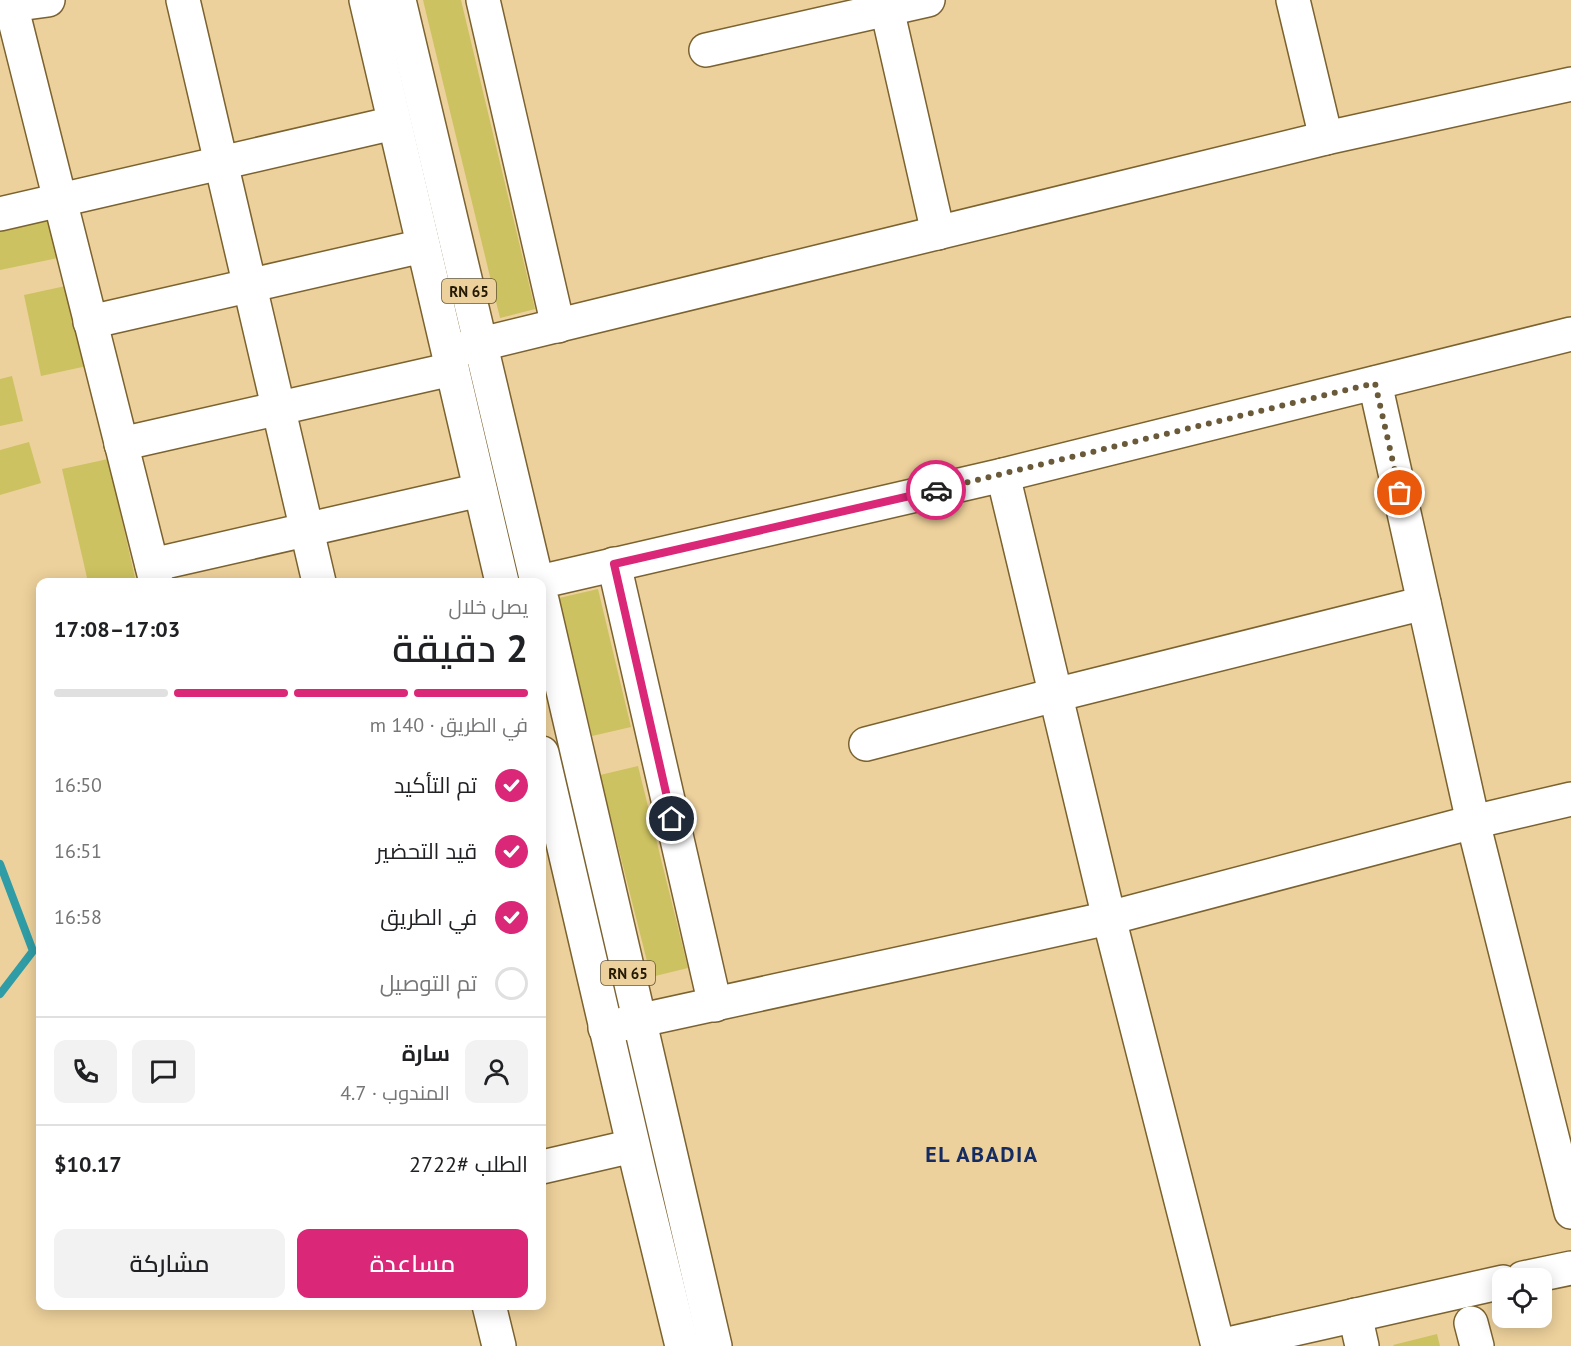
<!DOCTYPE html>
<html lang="ar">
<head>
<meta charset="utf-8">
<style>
  body { margin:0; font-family:"PT Sans",Cairo,sans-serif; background:#f2f2f2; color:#202124; direction:rtl; height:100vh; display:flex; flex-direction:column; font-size:22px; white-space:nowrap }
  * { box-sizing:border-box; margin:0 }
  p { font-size:20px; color:#757577 }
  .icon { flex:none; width:33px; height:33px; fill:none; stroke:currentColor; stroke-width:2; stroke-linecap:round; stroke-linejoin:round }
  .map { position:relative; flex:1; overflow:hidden; direction:ltr }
  .side { position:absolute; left:36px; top:578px; width:510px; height:732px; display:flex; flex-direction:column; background:#fff; border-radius:12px; box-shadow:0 3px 15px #0003; direction:rtl }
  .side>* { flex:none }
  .tools { position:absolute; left:1492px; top:1268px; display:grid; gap:12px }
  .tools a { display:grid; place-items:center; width:60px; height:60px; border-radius:12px; background:#fff; box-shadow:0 3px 15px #0003; font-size:30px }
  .pin { position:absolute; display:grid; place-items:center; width:51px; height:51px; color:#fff; margin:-26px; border:3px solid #fff; border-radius:50%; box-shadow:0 2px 6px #0007 }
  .courier { position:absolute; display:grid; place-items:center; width:60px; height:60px; margin:-30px; border:4px solid #db2777; border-radius:50%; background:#fff; color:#222; box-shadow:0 2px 8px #0007 }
  .head em { font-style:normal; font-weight:600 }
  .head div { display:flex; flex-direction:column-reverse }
  .head { display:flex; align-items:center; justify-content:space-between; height:102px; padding:0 18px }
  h1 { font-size:39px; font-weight:600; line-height:45px }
  .bar { display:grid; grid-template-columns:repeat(4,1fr); gap:9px 6px; align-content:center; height:72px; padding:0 18px }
  .bar i { height:8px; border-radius:4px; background:#e0e0e0 }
  .bar .current { background:#db2777 }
  .bar p { grid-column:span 4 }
  .line { display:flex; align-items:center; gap:15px; padding:0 18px; border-top:2px solid #e0e0e0 }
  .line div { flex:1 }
  .round { display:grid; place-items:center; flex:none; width:63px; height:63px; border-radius:12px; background:#f2f2f2 }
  ol { padding:0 18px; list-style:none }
  li { display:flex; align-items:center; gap:18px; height:66px }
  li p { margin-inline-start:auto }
  li .icon { padding:6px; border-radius:50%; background:#db2777; color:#fff; stroke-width:4 }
  li:last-child { color:#757577 }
  li i { width:33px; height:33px; border:3px solid #e0e0e0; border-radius:50% }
  .button { display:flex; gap:12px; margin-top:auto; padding:12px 18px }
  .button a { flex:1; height:69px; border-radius:12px; background:#db2777; color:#fff; font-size:24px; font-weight:600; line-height:69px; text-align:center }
  .button a+a { background:#f2f2f2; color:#202124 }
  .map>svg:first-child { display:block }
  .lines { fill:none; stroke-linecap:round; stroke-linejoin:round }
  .stream { stroke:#309da6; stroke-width:8 }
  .building { fill:#ccc261 }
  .minor-casing { stroke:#7b622f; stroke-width:36 }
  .major-casing { stroke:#7b622f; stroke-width:36 }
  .minor { stroke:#fff; stroke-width:33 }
  .major { stroke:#fff; stroke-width:33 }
  .done { stroke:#6a5a3a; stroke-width:6; stroke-dasharray:0 10.8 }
  .route { stroke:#db2777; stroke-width:8 }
  .labels { text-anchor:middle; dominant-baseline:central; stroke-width:5; stroke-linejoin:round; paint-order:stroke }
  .shield { fill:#edd19c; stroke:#605132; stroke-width:1.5 }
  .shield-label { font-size:15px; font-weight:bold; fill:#241a05 }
  .district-label { font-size:22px; font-weight:bold; letter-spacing:1.5px; fill:#142c62; stroke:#edd19c }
</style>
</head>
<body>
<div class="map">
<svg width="1571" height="1346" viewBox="0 0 1571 1346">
  <rect width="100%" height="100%" fill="#edd19c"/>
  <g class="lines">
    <path class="stream" d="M0,864L33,951L0,994"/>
  </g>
  <g class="building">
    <path d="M423,0H461L535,309L500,318Z"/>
    <path d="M50,217L58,258L0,270V227Z"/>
    <path d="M70,285L87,366L41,376L24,295Z"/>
    <path d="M12,376L23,421L0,426V379Z"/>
    <path d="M29,442L41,483L0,495V450Z"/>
    <path d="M108,459L136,582H88L62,469Z"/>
    <path d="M598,589L631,727L592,736L559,598Z"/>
    <path d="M638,766L688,968L651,977L600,775Z"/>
    <path d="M1437,1334L1440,1346H1394L1393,1345Z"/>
  </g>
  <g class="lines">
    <g class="minor-casing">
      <g id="minor">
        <path d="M183,0L319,582"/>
        <path d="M483,0L558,326"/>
        <path d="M885,0L938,233"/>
        <path d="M1293,0L1326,138"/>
        <path d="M11,5L156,582"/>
        <path d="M0,9L11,5L48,0"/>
        <path d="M706,50L928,0"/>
        <path d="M0,214L394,123"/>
        <path d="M90,322L423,246"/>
        <path d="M453,351L1326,138L1571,84"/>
        <path d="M1375,383L1473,822L1571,1212"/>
        <path d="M121,444L452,369"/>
        <path d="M1003,475L1109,918L1218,1346"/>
        <path d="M614,564L715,1005"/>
        <path d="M152,565L480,490"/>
        <path d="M539,582L1003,475L1571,334"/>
        <path d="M866,744L1055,695L1424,603"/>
        <path d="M605,1028L1109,918L1473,822L1571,799"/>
        <path d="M542,1167L633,1146"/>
        <path d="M1523,1278L1571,1268"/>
        <path d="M489,1305L499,1346"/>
        <path d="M1355,1315L1362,1346"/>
        <path d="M1471,1323L1477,1346"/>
        <path d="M1219,1346L1503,1282"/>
      </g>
    </g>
    <g class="major-casing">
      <g id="major">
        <path d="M366,0L502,582"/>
        <path d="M399,0L537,582"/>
        <path d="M542,600L715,1346"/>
        <path d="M542,753L639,1170L682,1346"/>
      </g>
    </g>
    <use href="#minor" class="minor"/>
    <use href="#major" class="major"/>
  </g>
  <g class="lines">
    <path class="done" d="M936,490L1375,383L1400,493"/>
    <path class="route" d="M672,819L614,564L936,490"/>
  </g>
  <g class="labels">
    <g class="shield">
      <rect x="442" y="279" width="54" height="24" rx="4.5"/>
      <rect x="601" y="961" width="54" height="24" rx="4.5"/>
    </g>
    <g class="shield-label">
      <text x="469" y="291">RN 65</text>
      <text x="628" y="973">RN 65</text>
    </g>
    <g class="district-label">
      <text x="982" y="1154">EL ABADIA</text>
    </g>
  </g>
</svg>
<div class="tools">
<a><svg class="icon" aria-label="locate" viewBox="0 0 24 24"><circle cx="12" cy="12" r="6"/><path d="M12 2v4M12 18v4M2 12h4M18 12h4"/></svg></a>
</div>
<div class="pin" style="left:1400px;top:493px;background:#ea580c"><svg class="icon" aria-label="bag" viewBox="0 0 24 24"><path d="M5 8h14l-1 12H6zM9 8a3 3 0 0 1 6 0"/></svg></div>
<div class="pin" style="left:672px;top:819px;background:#1f2937"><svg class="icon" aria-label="home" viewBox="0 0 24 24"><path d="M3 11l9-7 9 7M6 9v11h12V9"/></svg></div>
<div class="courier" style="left:936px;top:490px"><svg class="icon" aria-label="car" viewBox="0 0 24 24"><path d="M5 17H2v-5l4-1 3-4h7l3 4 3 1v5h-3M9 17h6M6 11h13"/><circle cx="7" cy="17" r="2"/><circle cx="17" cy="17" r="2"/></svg></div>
<section class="side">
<div class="head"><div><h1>2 دقيقة</h1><p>يصل خلال</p></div><em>17:03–17:08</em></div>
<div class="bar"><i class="current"></i><i class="current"></i><i class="current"></i><i></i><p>في الطريق · 140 m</p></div>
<ol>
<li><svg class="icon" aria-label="check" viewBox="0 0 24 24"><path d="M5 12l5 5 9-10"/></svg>تم التأكيد<p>16:50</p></li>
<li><svg class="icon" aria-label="check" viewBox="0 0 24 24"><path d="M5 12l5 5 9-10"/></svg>قيد التحضير<p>16:51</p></li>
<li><svg class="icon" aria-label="check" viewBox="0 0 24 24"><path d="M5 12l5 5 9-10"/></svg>في الطريق<p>16:58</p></li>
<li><i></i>تم التوصيل</li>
</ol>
<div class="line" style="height:108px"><a class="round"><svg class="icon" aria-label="person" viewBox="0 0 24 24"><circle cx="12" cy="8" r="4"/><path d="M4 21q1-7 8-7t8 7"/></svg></a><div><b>سارة</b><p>المندوب · 4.7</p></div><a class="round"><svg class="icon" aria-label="chat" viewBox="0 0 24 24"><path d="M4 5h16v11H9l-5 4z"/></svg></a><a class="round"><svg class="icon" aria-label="phone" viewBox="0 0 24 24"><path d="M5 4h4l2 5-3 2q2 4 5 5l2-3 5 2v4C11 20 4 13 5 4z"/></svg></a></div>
<div class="line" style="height:78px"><div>الطلب #2722</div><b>$10.17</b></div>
<div class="button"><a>مساعدة</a><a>مشاركة</a></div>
</section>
</div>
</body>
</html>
